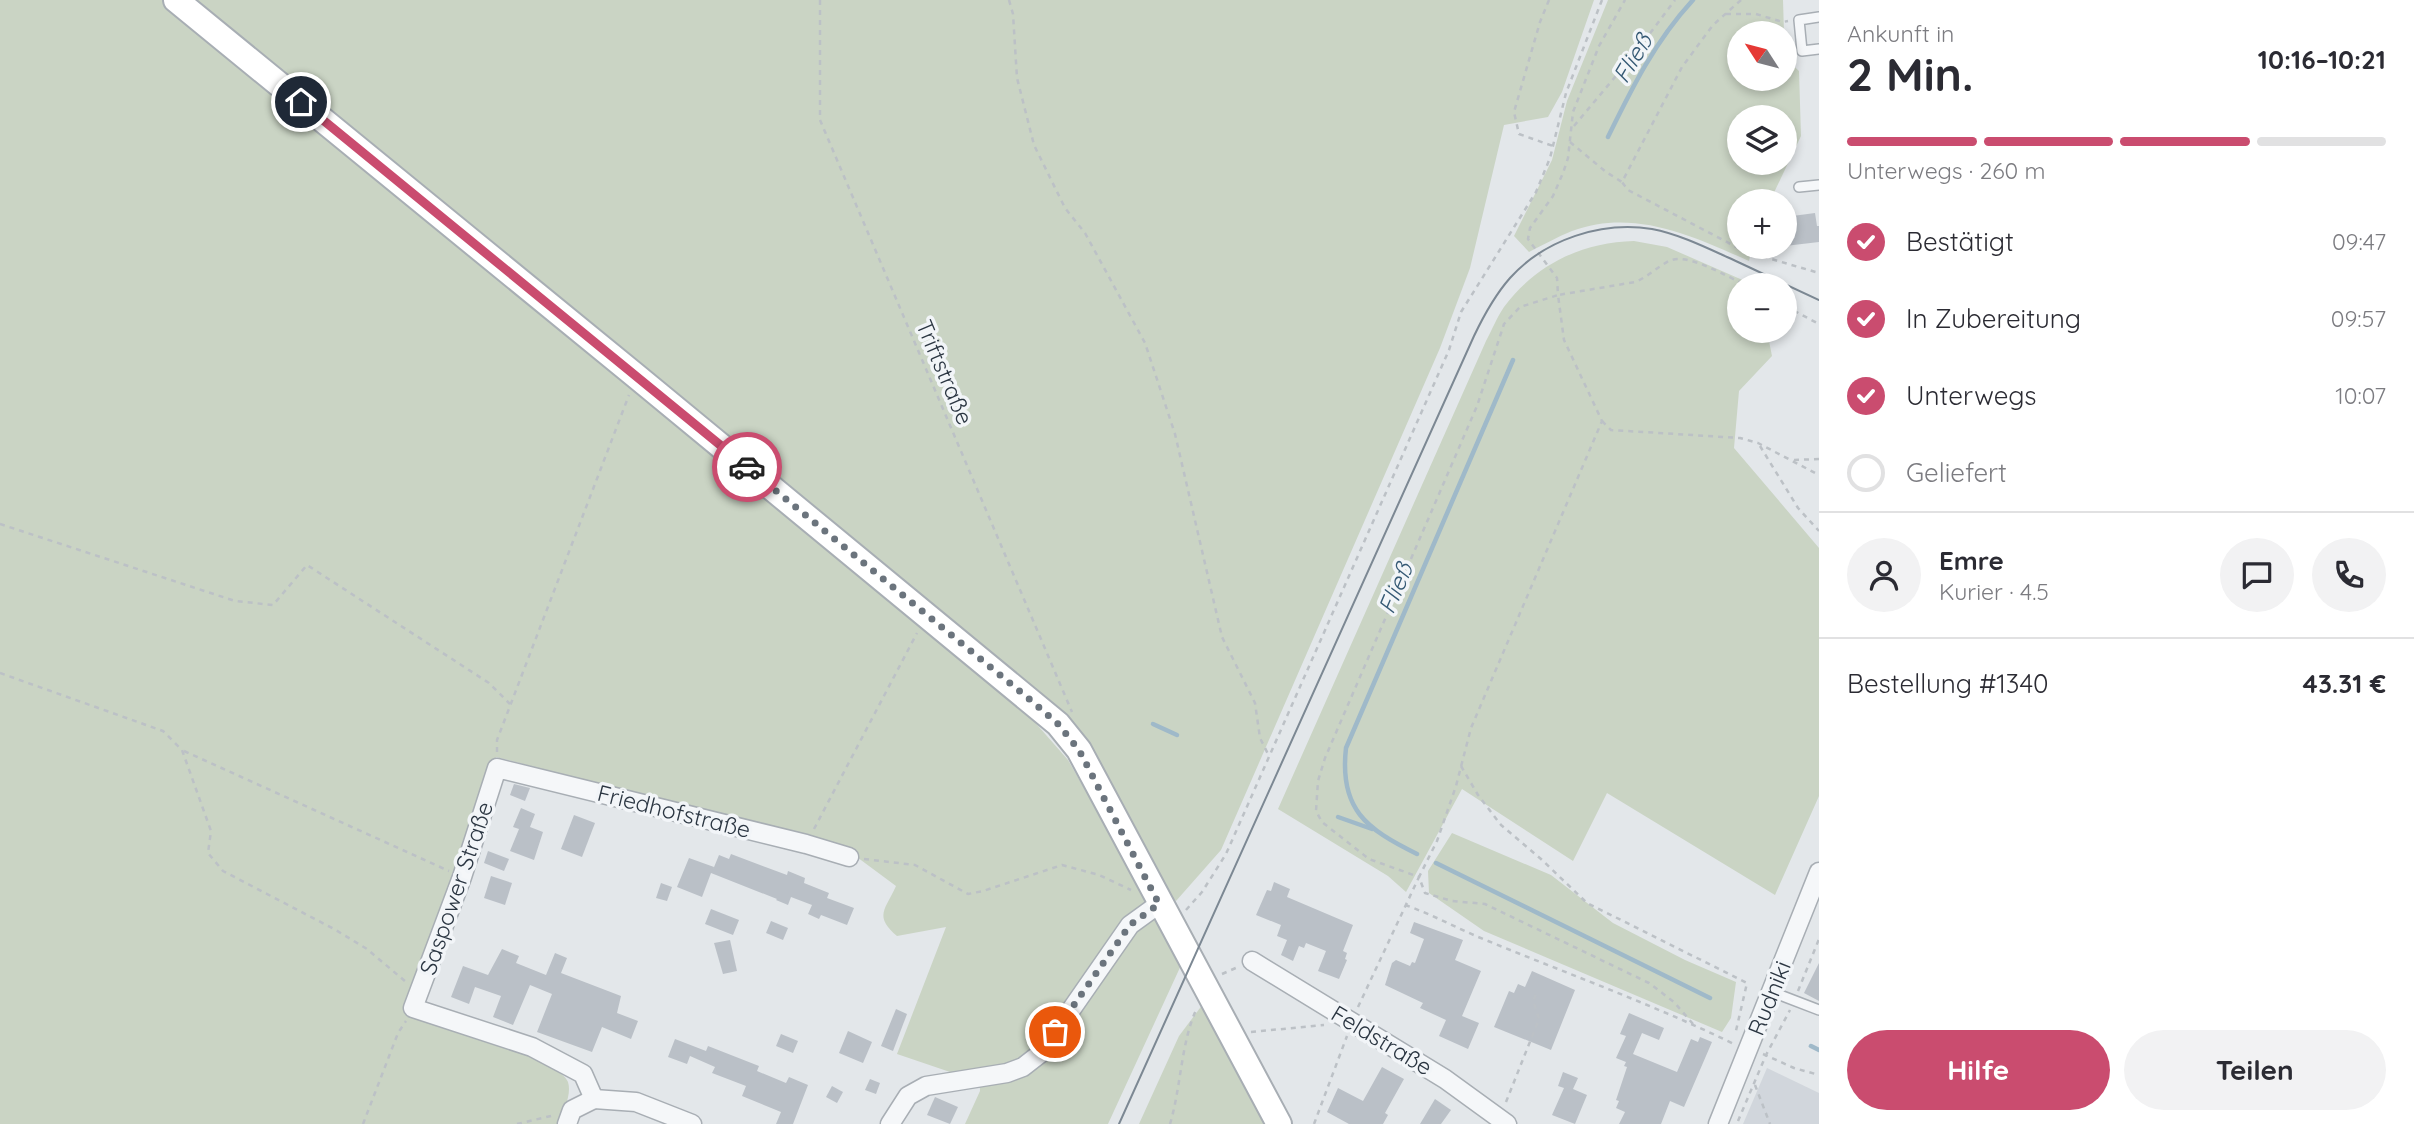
<!DOCTYPE html>
<html lang="de">
<head>
<meta charset="utf-8">
<style>
  body { margin:0; font-family:Quicksand,sans-serif; background:#f2f2f3; color:#2b2b33; height:100vh; display:flex; flex-direction:column; font-size:26px; white-space:nowrap }
  * { box-sizing:border-box; margin:0 }
  p { font-size:23px; color:#7c7c81 }
  .icon { flex:none; width:38px; height:38px; fill:none; stroke:currentColor; stroke-width:2; stroke-linecap:round; stroke-linejoin:round }
  .map { position:relative; flex:1; overflow:hidden }
  .sheet { display:flex; flex-direction:column; background:#fff; width:595px }
  .sheet>* { flex:none }
  .needle { width:46px; rotate:306deg }
  .controls { position:absolute; left:1727px; top:21px; display:grid; gap:14px }
  .controls a { display:grid; place-items:center; width:70px; height:70px; border-radius:50%; background:#fff; box-shadow:0 4px 10px #0003; font-size:35px }
  .pin { position:absolute; display:grid; place-items:center; width:60px; height:60px; color:#fff; margin:-30px; border:4px solid #fff; border-radius:50%; box-shadow:0 2px 7px #0007 }
  .courier { position:absolute; display:grid; place-items:center; width:70px; height:70px; margin:-35px; border:5px solid #ca4c6f; border-radius:50%; background:#fff; color:#222; box-shadow:0 2px 9px #0007 }
  .head em { font-style:normal; font-weight:700 }
  .head div { display:flex; flex-direction:column-reverse }
  .head { display:flex; align-items:center; justify-content:space-between; height:119px; padding:0 28px }
  h1 { font-size:46px; font-weight:700; line-height:52px }
  .bar { display:grid; grid-template-columns:repeat(4,1fr); gap:10px 7px; align-content:center; height:84px; padding:0 28px }
  .bar i { height:9px; border-radius:5px; background:#e1e1e2 }
  .bar .selected { background:#ca4c6f }
  .bar p { grid-column:span 4 }
  .line { display:flex; align-items:center; gap:18px; padding:0 28px; border-top:2px solid #e1e1e2 }
  .line div { flex:1 }
  .round { display:grid; place-items:center; flex:none; width:74px; height:74px; border-radius:37px; background:#f2f2f3 }
  ol { padding:0 28px; list-style:none }
  li { display:flex; align-items:center; gap:21px; height:77px }
  li p { margin-inline-start:auto }
  li .icon { padding:7px; border-radius:50%; background:#ca4c6f; color:#fff; stroke-width:4 }
  li:last-child { color:#7c7c81 }
  li i { width:38px; height:38px; border:4px solid #e1e1e2; border-radius:50% }
  .primary-button { display:flex; gap:14px; margin-top:auto; padding:14px 28px }
  .primary-button a { flex:1; height:80px; border-radius:42px; background:#ca4c6f; color:#fff; font-size:28px; font-weight:700; line-height:80px; text-align:center }
  .primary-button a+a { background:#f2f2f3; color:#2b2b33 }
  main { display:flex; flex:1; min-height:0 }
  .map>svg:first-child { display:block }
  .built { fill:#d1d6dc }
  .green { fill:#cad4c4; fill-rule:evenodd }
  .lines { fill:none; stroke-linecap:round; stroke-linejoin:round }
  .stream { stroke:#9fb9c9; stroke-width:4.5 }
  .building { fill:#bac0c7 }
  .lane-casing { stroke:#a8aeb4; stroke-width:12 }
  .street-casing { stroke:#a8aeb4; stroke-width:21 }
  .secondary-casing { stroke:#a8aeb4; stroke-width:28 }
  .path { stroke:#bcc1c6; stroke-width:2.5; stroke-dasharray:5 5; stroke-linecap:butt }
  .lane { stroke:#f5f7f9; stroke-width:9 }
  .street { stroke:#f5f7f9; stroke-width:18 }
  .secondary { stroke:#fff; stroke-width:24 }
  .tram { stroke:#7c8893; stroke-width:2 }
  .done { stroke:#6b747d; stroke-width:7; stroke-dasharray:0 12.6 }
  .route { stroke:#ca4c6f; stroke-width:9 }
  .labels { text-anchor:middle; dominant-baseline:central; stroke-width:7; stroke-linejoin:round; paint-order:stroke }
  .street-label { font-size:23px; fill:#2b3642; stroke:#f2f5f8 }
  .water-label { font-size:24px; font-style:italic; fill:#365a75; stroke:#f2f5f8 }
</style>
</head>
<body>
<main>
<div class="map">
<svg width="1819" height="1124" viewBox="0 0 1819 1124">
  <rect width="100%" height="100%" fill="#e3e7ea"/>
  <path class="built" d="M1767,1068L1819,1093V1124H1743Z"/>
  <g class="green">
    <path d="M0,0H162L1032,719L1068,760L1183,961L1108,1124H965L980,1091L979,1074L950,1072L897,1054L946,927L897,936C873,916 886,909 896,886L842,846L496,757L406,1011C433,1021 561,1060 568,1082C572,1095 563,1112 558,1124H0Z"/>
    <path d="M194,0H1594L1562,92L1548,117L1504,125L1470,268L1440,348L1221,850L1176,901L1164,892L1089,751Z"/>
    <path d="M1608,0H1783L1784,33H1740V79H1785V58L1799,71L1801,136L1770,201H1740V247H1752L1749,261C1693,236 1634,208 1572,231C1557,237 1543,245 1529,252L1514,236L1552,160L1567,101ZM1740,117H1785V163H1740Z"/>
    <path d="M1634,241L1667,247L1754,285H1740V331H1767L1772,356L1739,391L1734,448L1819,548V796L1775,895L1607,793L1573,861L1462,789L1406,892L1388,876L1278,809L1486,341C1492,330 1497,317 1504,307C1535,265 1582,242 1634,241Z"/>
    <path d="M1452,833L1551,875L1613,923L1685,960L1736,982L1731,1018L1722,1032L1484,931L1429,893L1428,871Z"/>
    <path d="M1203,1004L1268,1124H1139L1179,1036Z"/>
  </g>
  <g class="lines">
    <g class="stream">
      <path d="M1608,137C1632,88 1655,41 1693,0"/>
      <path d="M1153,724L1177,735"/>
      <path d="M1338,817L1372,829"/>
      <path d="M1417,854C1366,829 1339,809 1346,748L1513,360"/>
      <path d="M1436,863L1710,998"/>
      <path d="M1811,1046L1819,1050"/>
    </g>
  </g>
  <g class="building">
    <path d="M1815,213L1817,226H1819V242L1785,246V217Z"/>
    <path d="M514,784L530,788L525,801L510,795Z"/>
    <path d="M521,808L535,814L530,827L543,832L534,860L510,851L519,829L513,827Z"/>
    <path d="M574,815L595,823L582,857L561,849Z"/>
    <path d="M488,851L509,859L504,871L484,863Z"/>
    <path d="M731,854L787,875L788,871L805,878L804,883L829,893L827,898L854,908L847,925L821,915L819,919L808,914L812,905L791,897L788,905L776,900L777,899L711,873L702,897L677,887L689,858L714,867L712,872L719,855L729,859Z"/>
    <path d="M491,876L512,883L505,905L484,898Z"/>
    <path d="M1274,882L1290,889L1287,897L1353,925L1343,951L1347,953L1345,959L1347,960L1339,979L1318,971L1326,951L1306,943L1304,948L1299,946L1293,961L1281,955L1287,940L1277,936L1281,925L1256,915L1267,890L1271,891Z"/>
    <path d="M661,883L672,887L667,901L656,898Z"/>
    <path d="M711,909L739,920L733,935L705,924Z"/>
    <path d="M771,921L788,928L783,940L766,933Z"/>
    <path d="M1414,922L1463,940L1455,960L1481,971L1462,1016L1479,1023L1468,1049L1439,1036L1446,1020L1420,1008L1423,1003L1385,985L1392,963L1396,960L1410,966L1412,962L1415,963L1424,939L1410,933Z"/>
    <path d="M730,940L737,971L723,974L714,943Z"/>
    <path d="M502,949L519,956L516,963L546,975L555,953L567,958L561,973L621,996L617,1013L638,1021L631,1039L602,1027L592,1052L537,1032L552,994L530,985L513,1025L493,1017L501,996L475,987L469,1004L451,997L463,966L488,975Z"/>
    <path d="M1819,963V1001L1804,993Z"/>
    <path d="M1532,971L1575,990L1551,1050L1494,1027L1509,991L1514,993L1518,984L1525,987Z"/>
    <path d="M896,1009L907,1014L893,1051L881,1046Z"/>
    <path d="M1629,1013L1664,1028L1659,1040L1642,1033L1633,1054L1677,1072L1691,1039L1698,1042L1700,1037L1712,1042L1684,1107L1670,1101L1661,1124H1619L1625,1112L1616,1108L1619,1101L1616,1100L1627,1067L1624,1066L1626,1062L1616,1058L1626,1036L1620,1034Z"/>
    <path d="M848,1031L872,1042L863,1063L839,1053Z"/>
    <path d="M781,1034L798,1041L793,1053L776,1046Z"/>
    <path d="M675,1039L706,1051L708,1046L759,1066L757,1071L786,1083L789,1077L808,1085L793,1124H776L781,1112L742,1096L746,1086L712,1073L715,1067L690,1056L687,1064L668,1057Z"/>
    <path d="M1382,1067L1404,1079L1385,1113L1388,1115L1383,1124H1349L1327,1112L1338,1088L1363,1101Z"/>
    <path d="M1563,1072L1578,1078L1573,1089L1587,1095L1575,1124L1552,1115L1564,1088L1558,1086Z"/>
    <path d="M870,1079L880,1083L876,1094L865,1090Z"/>
    <path d="M832,1086L843,1092L837,1103L826,1097Z"/>
    <path d="M935,1097L958,1107L950,1124L927,1115Z"/>
    <path d="M1435,1099L1451,1110L1441,1124H1420Z"/>
  </g>
  <g class="lines">
    <g class="lane-casing">
      <g id="lane">
        <path d="M1819,17L1799,20L1802,51L1819,49"/>
        <path d="M1799,187L1819,185"/>
        <path d="M1772,992L1819,1010"/>
      </g>
    </g>
    <g class="street-casing">
      <g id="street">
        <path d="M1252,961L1445,1079L1507,1124"/>
        <path d="M594,1099L583,1074L532,1047L413,1008L462,877L497,768L806,844L849,857"/>
        <path d="M594,1099L636,1102L692,1124"/>
        <path d="M567,1124L572,1110L594,1099"/>
        <path d="M890,1124L908,1096L926,1086L1007,1073L1023,1067L1041,1053L1130,925L1159,904"/>
        <path d="M1718,1124L1819,872"/>
      </g>
    </g>
    <g class="secondary-casing">
      <path id="secondary" d="M176,0L636,376L1058,724L1079,750L1279,1124"/>
    </g>
    <g class="path">
      <path d="M820,0V120L1072,712"/>
      <path d="M1009,0L1013,14L1017,78L1034,145L1065,208L1085,233L1145,343L1175,434L1222,637L1255,703L1260,738L1269,756"/>
      <path d="M1549,0L1540,22L1514,112L1519,134L1553,146"/>
      <path d="M1741,0L1713,25L1682,67L1622,182L1628,190L1744,251L1819,273"/>
      <path d="M1726,14H1756L1783,22L1788,21"/>
      <path d="M1574,126L1636,52L1675,0"/>
      <path d="M1570,142L1606,172L1622,182"/>
      <path d="M1785,306L1819,324"/>
      <path d="M1602,421L1611,430L1740,438L1758,443L1819,475"/>
      <path d="M1760,446L1798,508L1819,531"/>
      <path d="M1794,460L1819,459"/>
      <path d="M0,524L235,601L273,605L307,565L489,683L510,704"/>
      <path d="M0,673L163,731L182,750L211,831L208,853L223,871L334,929L367,949L406,982"/>
      <path d="M184,751L449,871"/>
      <path d="M497,752V740L629,395"/>
      <path d="M1461,766L1478,795L1501,825L1541,859L1587,903L1747,983L1735,1035"/>
      <path d="M814,829L917,633"/>
      <path d="M864,859L915,865L968,894L983,891L1062,865L1099,875L1131,890"/>
      <path d="M1405,905C1434,915 1460,930 1488,941C1571,975 1654,1005 1734,1044"/>
      <path d="M1186,910L1202,892L1226,854L1449,350L1461,312L1536,192L1550,158L1566,93L1602,0"/>
      <path d="M1222,974L1238,967"/>
      <path d="M1798,991L1819,939"/>
      <path d="M1358,1007L1419,877L1369,859L1322,822L1316,811L1318,781L1325,758L1477,406L1504,324L1520,307L1558,295L1557,278L1528,239L1530,228L1553,196L1563,173L1568,158L1573,112L1599,46L1625,0"/>
      <path d="M1693,1024L1674,1002L1649,983L1485,904L1452,901L1425,893L1419,877L1437,841L1456,786L1471,728L1602,421L1564,340L1558,295L1635,282C1648,277 1657,267 1669,261C1688,252 1727,277 1746,285"/>
      <path d="M1251,1032L1324,1025"/>
      <path d="M1763,1054L1794,1068L1819,1075"/>
      <path d="M1755,1085L1770,1124"/>
      <path d="M1506,1102L1539,1019L1533,1001L1537,992"/>
      <path d="M1738,1121L1766,1055L1790,1010"/>
      <path d="M363,1124L398,1033L406,1021"/>
      <path d="M517,1124L555,1115"/>
      <path d="M1170,1124C1181,1088 1181,1041 1197,1008"/>
      <path d="M1314,1124L1347,1036"/>
    </g>
    <use href="#lane" class="lane"/>
    <use href="#street" class="street"/>
    <use href="#secondary" class="secondary"/>
    <path class="tram" d="M1119,1124L1474,336C1484,315 1495,295 1510,278C1545,239 1602,221 1652,229C1678,234 1703,246 1727,257C1758,271 1788,286 1819,300"/>
  </g>
  <g class="lines">
    <path class="done" d="M747,467L1034,703L1058,724L1079,750L1159,904L1130,925L1055,1032"/>
    <path class="route" d="M301,102L747,467"/>
  </g>
  <g class="labels">
    <g class="street-label">
      <text transform="translate(945 372) rotate(67)">Triftstraße</text>
      <text transform="translate(674 811) rotate(14)">Friedhofstraße</text>
      <text transform="translate(456 888) rotate(-71)">Saspower Straße</text>
      <text transform="translate(1769 998) rotate(-68)">Rudniki</text>
      <text transform="translate(1382 1040) rotate(31)">Feldstraße</text>
    </g>
    <g class="water-label">
      <text transform="translate(1632 58) rotate(-59)">Fließ</text>
      <text transform="translate(1395 588) rotate(-67)">Fließ</text>
    </g>
  </g>
</svg>
<div class="controls">
<a><svg class="needle" viewBox="-14 -14 28 28"><path d="M0-13l5 13h-10z" fill="#e53935"/><path d="M0 13l5-13h-10z" fill="#7c7c81"/></svg></a>
<a><svg class="icon" aria-label="layers" viewBox="0 0 24 24"><path d="M12 4l9 5-9 5-9-5zM3 14l9 5 9-5"/></svg></a>
<a>+</a>
<a>−</a>
</div>
<div class="pin" style="left:1055px;top:1032px;background:#ea580c"><svg class="icon" aria-label="bag" viewBox="0 0 24 24"><path d="M5 8h14l-1 12H6zM9 8a3 3 0 0 1 6 0"/></svg></div>
<div class="pin" style="left:301px;top:102px;background:#1f2937"><svg class="icon" aria-label="home" viewBox="0 0 24 24"><path d="M3 11l9-7 9 7M6 9v11h12V9"/></svg></div>
<div class="courier" style="left:747px;top:467px"><svg class="icon" aria-label="car" viewBox="0 0 24 24"><path d="M5 17H2v-5l4-1 3-4h7l3 4 3 1v5h-3M9 17h6M6 11h13"/><circle cx="7" cy="17" r="2"/><circle cx="17" cy="17" r="2"/></svg></div>
</div>
<section class="sheet">
<div class="head"><div><h1>2 Min.</h1><p>Ankunft in</p></div><em>10:16–10:21</em></div>
<div class="bar"><i class="selected"></i><i class="selected"></i><i class="selected"></i><i></i><p>Unterwegs · 260 m</p></div>
<ol>
<li><svg class="icon" aria-label="check" viewBox="0 0 24 24"><path d="M5 12l5 5 9-10"/></svg>Bestätigt<p>09:47</p></li>
<li><svg class="icon" aria-label="check" viewBox="0 0 24 24"><path d="M5 12l5 5 9-10"/></svg>In Zubereitung<p>09:57</p></li>
<li><svg class="icon" aria-label="check" viewBox="0 0 24 24"><path d="M5 12l5 5 9-10"/></svg>Unterwegs<p>10:07</p></li>
<li><i></i>Geliefert</li>
</ol>
<div class="line" style="height:126px"><a class="round"><svg class="icon" aria-label="person" viewBox="0 0 24 24"><circle cx="12" cy="8" r="4"/><path d="M4 21q1-7 8-7t8 7"/></svg></a><div><b>Emre</b><p>Kurier · 4.5</p></div><a class="round"><svg class="icon" aria-label="chat" viewBox="0 0 24 24"><path d="M4 5h16v11H9l-5 4z"/></svg></a><a class="round"><svg class="icon" aria-label="phone" viewBox="0 0 24 24"><path d="M5 4h4l2 5-3 2q2 4 5 5l2-3 5 2v4C11 20 4 13 5 4z"/></svg></a></div>
<div class="line" style="height:91px"><div>Bestellung #1340</div><b>43.31 €</b></div>
<div class="primary-button"><a>Hilfe</a><a>Teilen</a></div>
</section>
</main>
</body>
</html>
